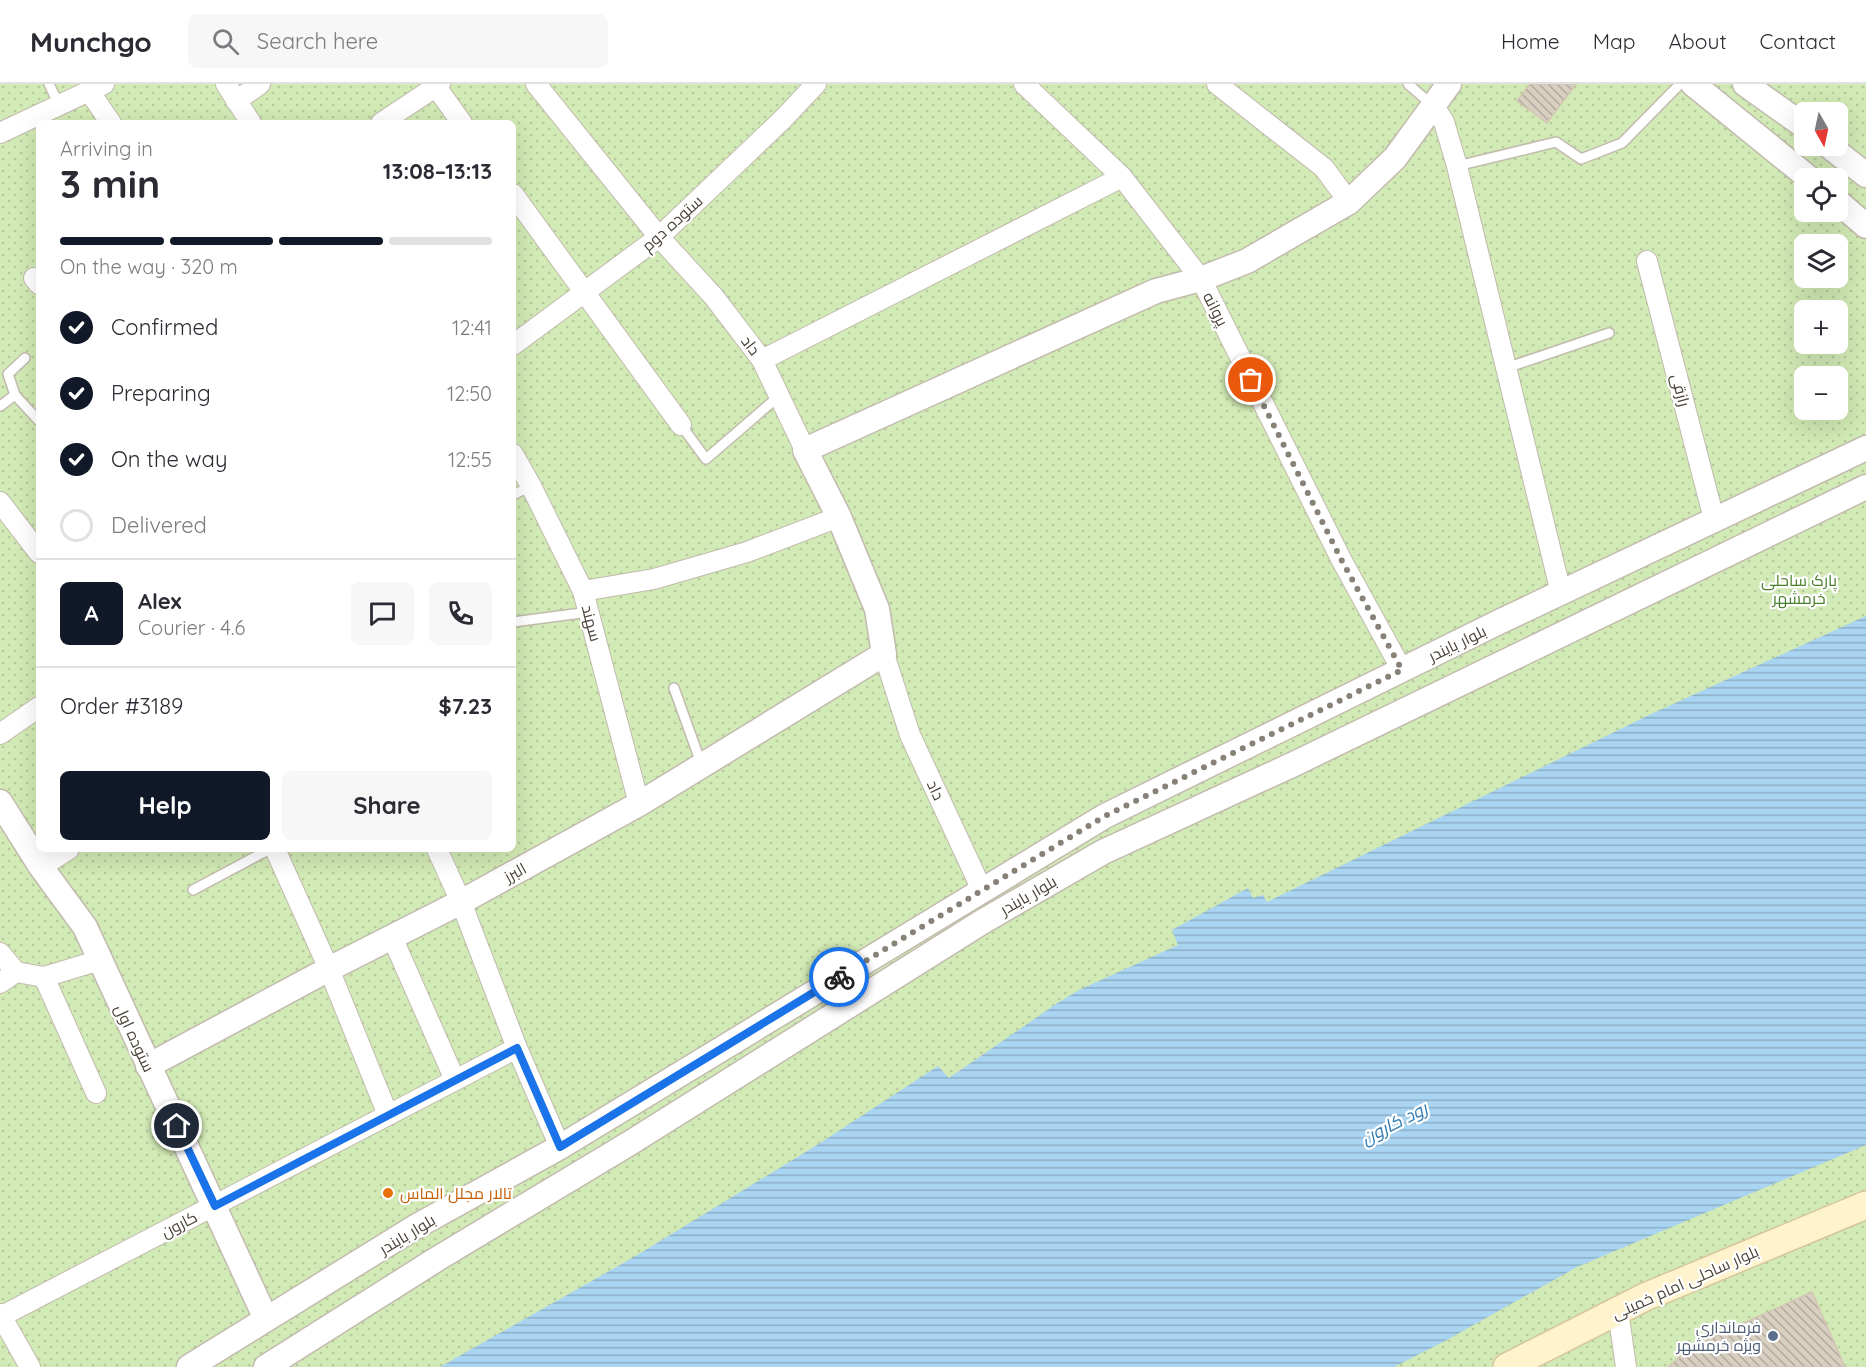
<!DOCTYPE html>
<html lang="en">
<head>
<meta charset="utf-8">
<style>
  body { margin:0; font-family:Quicksand,Cairo,sans-serif; background:#f7f7f7; color:#2b2b33; height:100vh; display:flex; flex-direction:column; font-size:22px; white-space:nowrap }
  * { box-sizing:border-box; margin:0 }
  p { font-size:20px; color:#7c7c81 }
  .icon { flex:none; width:33px; height:33px; fill:none; stroke:currentColor; stroke-width:2; stroke-linecap:round; stroke-linejoin:round }
  .map { position:relative; flex:1; overflow:hidden }
  .drawer { position:absolute; left:36px; top:36px; width:480px; height:732px; display:flex; flex-direction:column; background:#fff; border-radius:9px; box-shadow:0 6px 24px #0002 }
  .drawer>* { flex:none }
  .needle { width:39px; rotate:171deg }
  .fabs { position:absolute; left:1794px; top:18px; display:grid; gap:12px }
  .fabs a { display:grid; place-items:center; width:54px; height:54px; border-radius:9px; background:#fff; box-shadow:0 6px 24px #0002; font-size:30px }
  .pin { position:absolute; display:grid; place-items:center; width:51px; height:51px; color:#fff; margin:-26px; border:3px solid #fff; border-radius:50%; box-shadow:0 2px 6px #0007 }
  .courier { position:absolute; display:grid; place-items:center; width:60px; height:60px; margin:-30px; border:4px solid #1a73e8; border-radius:50%; background:#fff; color:#222; box-shadow:0 2px 8px #0007 }
  .overview em { font-style:normal; font-weight:700 }
  .overview div { display:flex; flex-direction:column-reverse }
  .overview { display:flex; align-items:center; justify-content:space-between; height:102px; padding:0 24px }
  h1 { font-size:39px; font-weight:700; line-height:45px }
  .bar { display:grid; grid-template-columns:repeat(4,1fr); gap:9px 6px; align-content:center; height:72px; padding:0 24px }
  .bar i { height:8px; border-radius:4px; background:#e1e1e2 }
  .bar .on { background:#111827 }
  .bar p { grid-column:span 4 }
  .line { display:flex; align-items:center; gap:15px; padding:0 24px; border-top:2px solid #e1e1e2 }
  .line div { flex:1 }
  .round { display:grid; place-items:center; flex:none; width:63px; height:63px; border-radius:9px; background:#f7f7f7 }
  ol { padding:0 24px; list-style:none }
  li { display:flex; align-items:center; gap:18px; height:66px }
  li p { margin-inline-start:auto }
  li .icon { padding:6px; border-radius:50%; background:#111827; color:#fff; stroke-width:4 }
  li:last-child { color:#7c7c81 }
  li i { width:33px; height:33px; border:3px solid #e1e1e2; border-radius:50% }
  .primary-button { display:flex; gap:12px; margin-top:auto; padding:12px 24px }
  .primary-button a { flex:1; height:69px; border-radius:9px; background:#111827; color:#fff; font-size:24px; font-weight:700; line-height:69px; text-align:center }
  .primary-button a+a { background:#f7f7f7; color:#2b2b33 }
  header { display:flex; align-items:center; gap:36px; box-sizing:border-box; height:84px; padding:0 30px; background:#fff; border-bottom:2px solid #e1e1e2 }
  header strong { font-size:28px }
  nav { display:flex; gap:33px; margin-inline-start:auto; font-size:21px }
  .search { width:420px; height:54px; background:#f7f7f7; display:flex; align-items:center; gap:15px; box-sizing:border-box; padding:0 21px; border-radius:9px; color:#7c7c81; font-size:22px }
  .map>svg:first-child { display:block }
  .green { fill:url(#green-dots); fill-rule:evenodd }
  .water { fill:url(#water-rules) }
  .building { fill:url(#building-back-hatch); stroke:#d3c7b4; stroke-width:1.5 }
  .lines { fill:none; stroke-linecap:round; stroke-linejoin:round }
  .service-casing { stroke:#c2bbae; stroke-width:12 }
  .minor-casing { stroke:#c2bbae; stroke-width:22 }
  .tertiary-casing { stroke:#c2bbae; stroke-width:27 }
  .secondary-casing { stroke:#d6c79b; stroke-width:30 }
  .service { stroke:#fff; stroke-width:9 }
  .minor { stroke:#fff; stroke-width:20 }
  .tertiary { stroke:#fff; stroke-width:24 }
  .secondary { stroke:#fff3cd; stroke-width:27 }
  .done { stroke:#878178; stroke-width:6; stroke-dasharray:0 10.8 }
  .route { stroke:#1a73e8; stroke-width:8 }
  .food-dot { fill:#e8710a; stroke:#fff; stroke-width:2 }
  .service-dot { fill:#5c6f8a; stroke:#fff; stroke-width:2 }
  .labels { text-anchor:middle; dominant-baseline:central; stroke-width:4.5; stroke-linejoin:round; paint-order:stroke }
  .street-label { font-size:16px; fill:#4b4439; stroke:#fff }
  .park-label { font-size:16px; fill:#4a7f2a; stroke:#fff }
  .food-label { font-size:16px; fill:#c56008; stroke:#fff; text-anchor:start }
  .service-label { font-size:16px; fill:#4e5e75; stroke:#fff; text-anchor:end }
  .water-label { font-size:18px; font-style:italic; fill:#2e7ab2; stroke:#fff }
</style>
</head>
<body>
<header>
<strong>Munchgo</strong>
<div class="search"><svg class="icon" aria-label="search" viewBox="0 0 24 24"><circle cx="10" cy="10" r="6"/><path d="M15 15l6 6"/></svg>Search here</div>
<nav><a>Home</a><a>Map</a><a>About</a><a>Contact</a></nav>
</header>
<div class="map">
<svg width="1866" height="1283" viewBox="0 0 1866 1283">
  <defs>
    <pattern id="green-dots" width="8" height="8" patternUnits="userSpaceOnUse" patternTransform="scale(1.5)"><rect width="8" height="8" fill="#d2eab5"/><path d="M2 2h.1M6 6h.1" fill="none" stroke="#b6ca9c" stroke-width="1.8" stroke-linecap="round"/></pattern>
    <pattern id="water-rules" width="6" height="5" patternUnits="userSpaceOnUse" patternTransform="scale(1.5)"><rect width="6" height="5" fill="#a9d4f2"/><path d="M0 2.5h6" fill="none" stroke="#8caec5"/></pattern>
    <pattern id="building-back-hatch" width="6" height="6" patternUnits="userSpaceOnUse" patternTransform="scale(1.5)"><rect width="6" height="6" fill="#d8cfc1"/><path d="M-1 5l2 2M0 0l6 6M5-1l2 2" fill="none" stroke="#b1aa9e"/></pattern>
  </defs>
  <rect width="100%" height="100%" fill="#f6f3ec"/>
  <path class="green" d="M0,0H1866V1283H0ZM1804,28H1838V62H1804ZM39,39H513V765H39ZM1804,94H1838V128H1804ZM1804,160H1838V194H1804ZM1804,226H1838V260H1804ZM1804,292H1838V326H1804Z"/>
  <path class="water" d="M1866,532V1061L1577,1183L1445,1257L1394,1283H440L634,1173L817,1061L938,982L949,994L1056,920L1079,906L1178,861L1172,846L1248,804L1253,814L1263,811L1267,818L1649,631Z"/>
  <g class="building">
    <path d="M1530,0H1576L1547,39L1517,17Z"/>
    <path d="M1812,1208L1845,1283H1668L1691,1263Z"/>
  </g>
  <g class="lines">
    <g class="service-casing">
      <g id="service">
        <path d="M49,0L59,21"/>
        <path d="M1408,0L1431,20"/>
        <path d="M1457,82L1556,58L1581,75L1622,59L1680,0"/>
        <path d="M1506,284L1609,249"/>
        <path d="M15,311L39,337"/>
        <path d="M0,322L15,311L8,290L25,274"/>
        <path d="M681,341L706,375L779,312"/>
        <path d="M513,411L531,402"/>
        <path d="M513,538L589,528"/>
        <path d="M674,604L701,679"/>
        <path d="M193,806L270,765"/>
      </g>
    </g>
    <g class="minor-casing">
      <g id="minor">
        <path d="M226,0L251,39"/>
        <path d="M434,0L462,39"/>
        <path d="M536,0L659,153L714,213L762,276L805,366"/>
        <path d="M1024,0L1122,93L1201,195L1342,477L1402,586"/>
        <path d="M1217,0L1324,84L1349,118"/>
        <path d="M89,7L111,39"/>
        <path d="M236,17L260,0"/>
        <path d="M1433,21L1444,38L1457,82L1561,509"/>
        <path d="M381,39L440,0"/>
        <path d="M0,49L104,0"/>
        <path d="M513,110L681,341"/>
        <path d="M1647,177L1714,435"/>
        <path d="M34,194L39,200"/>
        <path d="M513,261L659,153L783,35L816,0"/>
        <path d="M762,276L1122,93"/>
        <path d="M513,370L531,402L583,507L639,720"/>
        <path d="M0,418L39,469"/>
        <path d="M583,507L654,495L747,468L839,433"/>
        <path d="M884,570L910,651L982,806"/>
        <path d="M0,650L39,623"/>
        <path d="M275,765L329,885L388,1031"/>
        <path d="M437,765L461,818L517,964L560,1063"/>
        <path d="M41,783L69,765"/>
        <path d="M392,853L455,996"/>
        <path d="M0,869L16,888"/>
        <path d="M44,893L96,1009"/>
        <path d="M0,899L16,888L44,893L100,876"/>
        <path d="M1618,1227L1626,1283"/>
        <path d="M0,1230L30,1283"/>
        <path d="M0,1233L517,964"/>
      </g>
    </g>
    <g class="tertiary-casing">
      <g id="tertiary">
        <path d="M1693,0L1809,94"/>
        <path d="M1745,0L1804,42"/>
        <path d="M1829,62L1866,91"/>
        <path d="M1838,118L1866,142"/>
        <path d="M0,718L41,783L85,843L266,1235"/>
        <path d="M148,982L329,885L461,818L639,720L884,570L877,525L839,433L805,366L1156,207L1201,195L1247,177L1349,118L1395,74L1449,0"/>
        <path d="M189,1283L417,1142L560,1063L1105,732L1499,538L1866,364"/>
        <path d="M266,1283L437,1175L630,1059L982,838L1103,768L1294,680L1866,403"/>
      </g>
    </g>
    <g class="secondary-casing">
      <path id="secondary" d="M1507,1283L1645,1213L1866,1121"/>
    </g>
    <use href="#service" class="service"/>
    <use href="#minor" class="minor"/>
    <use href="#tertiary" class="tertiary"/>
    <use href="#secondary" class="secondary"/>
  </g>
  <g class="lines">
    <path class="done" d="M839,893L1105,732L1402,586L1342,477L1251,296"/>
    <path class="route" d="M177,1042L215,1122L517,964L560,1063L839,893"/>
  </g>
  <circle class="food-dot" cx="388" cy="1109" r="6"/>
  <circle class="service-dot" cx="1773" cy="1252" r="6"/>
  <g class="labels">
    <g class="street-label">
      <text transform="translate(672 139) rotate(-42)">ستوده دوم</text>
      <text transform="translate(1216 225) rotate(63)">پروانه</text>
      <text transform="translate(751 261) rotate(52)">داد</text>
      <text transform="translate(1681 306) rotate(75)">رازقی</text>
      <text transform="translate(592 539) rotate(75)">سهند</text>
      <text transform="translate(1457 559) rotate(-26)">بلوار بایندر</text>
      <text transform="translate(936 706) rotate(65)">داد</text>
      <text transform="translate(515 788) rotate(-29)">البرز</text>
      <text transform="translate(1028 811) rotate(-30)">بلوار بایندر</text>
      <text transform="translate(135 954) rotate(65)">ستوده اول</text>
      <text transform="translate(179 1140) rotate(-27)">کارون</text>
      <text transform="translate(407 1150) rotate(-31)">بلوار بایندر</text>
      <text transform="translate(1685 1198) rotate(-24)">بلوار ساحلی امام خمینی</text>
    </g>
    <g class="park-label">
      <text x="1799" y="496">پارک ساحلی<tspan x="1799" dy="18">خرمشهر</tspan></text>
    </g>
    <g class="food-label">
      <text x="400" y="1109">تالار مجلل الماس</text>
    </g>
    <g class="service-label">
      <text x="1761" y="1243">فرمانداری<tspan x="1761" dy="18">ویژه خرمشهر</tspan></text>
    </g>
    <g class="water-label">
      <text transform="translate(1394 1039) rotate(-27)">رود کارون</text>
    </g>
  </g>
</svg>
<div class="fabs">
<a><svg class="needle" viewBox="-14 -14 28 28"><path d="M0-13l5 13h-10z" fill="#e53935"/><path d="M0 13l5-13h-10z" fill="#7c7c81"/></svg></a>
<a><svg class="icon" aria-label="locate" viewBox="0 0 24 24"><circle cx="12" cy="12" r="6"/><path d="M12 2v4M12 18v4M2 12h4M18 12h4"/></svg></a>
<a><svg class="icon" aria-label="layers" viewBox="0 0 24 24"><path d="M12 4l9 5-9 5-9-5zM3 14l9 5 9-5"/></svg></a>
<a>+</a>
<a>−</a>
</div>
<div class="pin" style="left:1251px;top:296px;background:#ea580c"><svg class="icon" aria-label="bag" viewBox="0 0 24 24"><path d="M5 8h14l-1 12H6zM9 8a3 3 0 0 1 6 0"/></svg></div>
<div class="pin" style="left:177px;top:1042px;background:#1f2937"><svg class="icon" aria-label="home" viewBox="0 0 24 24"><path d="M3 11l9-7 9 7M6 9v11h12V9"/></svg></div>
<div class="courier" style="left:839px;top:893px"><svg class="icon" aria-label="bike" viewBox="0 0 24 24"><circle cx="6" cy="16" r="4"/><circle cx="18" cy="16" r="4"/><path d="M6 16l4-8h5l3 8M10 8l3 8H6M13 5h3"/></svg></div>
<section class="drawer">
<div class="overview"><div><h1>3 min</h1><p>Arriving in</p></div><em>13:08–13:13</em></div>
<div class="bar"><i class="on"></i><i class="on"></i><i class="on"></i><i></i><p>On the way · 320 m</p></div>
<ol>
<li><svg class="icon" aria-label="check" viewBox="0 0 24 24"><path d="M5 12l5 5 9-10"/></svg>Confirmed<p>12:41</p></li>
<li><svg class="icon" aria-label="check" viewBox="0 0 24 24"><path d="M5 12l5 5 9-10"/></svg>Preparing<p>12:50</p></li>
<li><svg class="icon" aria-label="check" viewBox="0 0 24 24"><path d="M5 12l5 5 9-10"/></svg>On the way<p>12:55</p></li>
<li><i></i>Delivered</li>
</ol>
<div class="line" style="height:108px"><b class="round" style="background:#111827;color:#fff">A</b><div><b>Alex</b><p>Courier · 4.6</p></div><a class="round"><svg class="icon" aria-label="chat" viewBox="0 0 24 24"><path d="M4 5h16v11H9l-5 4z"/></svg></a><a class="round"><svg class="icon" aria-label="phone" viewBox="0 0 24 24"><path d="M5 4h4l2 5-3 2q2 4 5 5l2-3 5 2v4C11 20 4 13 5 4z"/></svg></a></div>
<div class="line" style="height:78px"><div>Order #3189</div><b>$7.23</b></div>
<div class="primary-button"><a>Help</a><a>Share</a></div>
</section>
</div>
</body>
</html>
